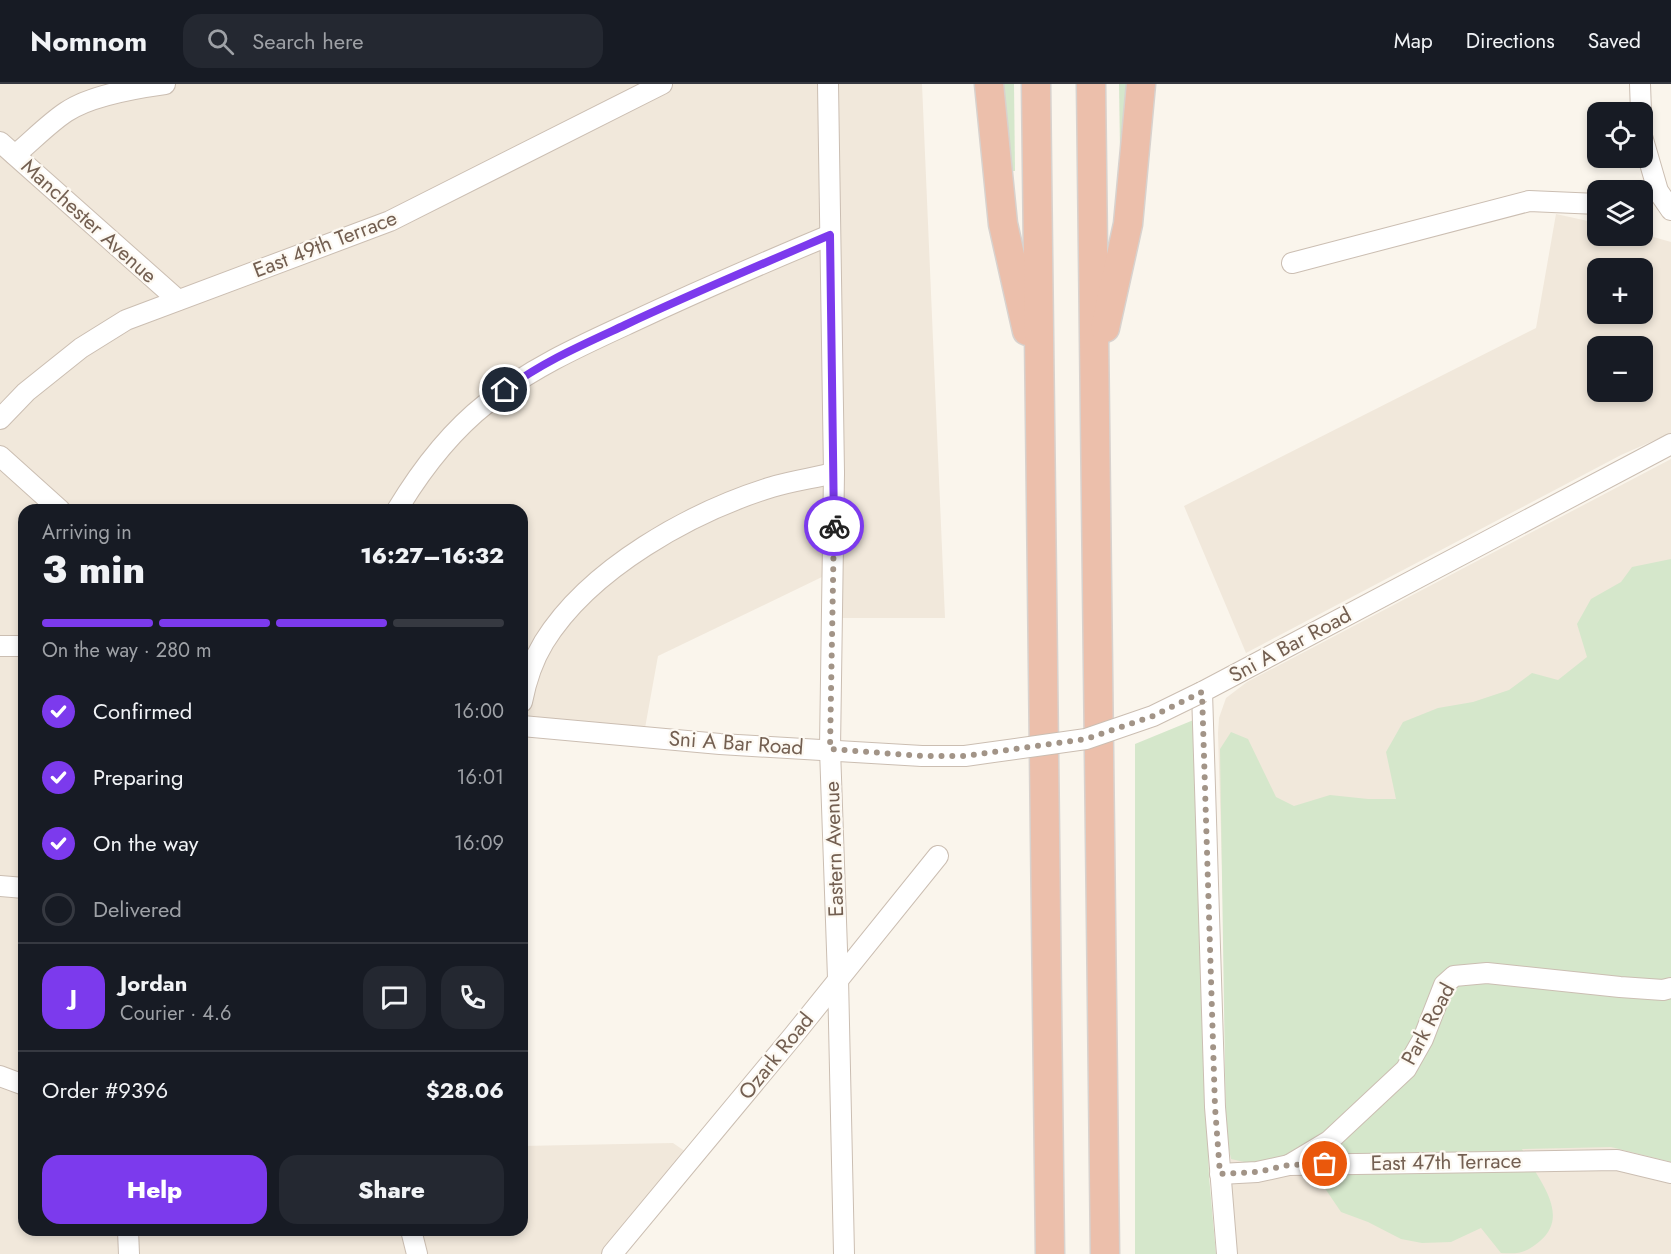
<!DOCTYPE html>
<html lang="en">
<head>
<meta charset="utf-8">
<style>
  body { margin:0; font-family:Jost,sans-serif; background:#242831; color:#f1f3f6; height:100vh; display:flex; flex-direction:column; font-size:22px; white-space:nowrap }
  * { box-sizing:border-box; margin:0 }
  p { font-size:20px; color:#9ea1a6 }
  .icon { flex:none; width:33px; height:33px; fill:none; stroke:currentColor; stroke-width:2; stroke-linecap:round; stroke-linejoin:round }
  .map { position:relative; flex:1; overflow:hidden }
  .side { position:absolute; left:18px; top:420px; width:510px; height:732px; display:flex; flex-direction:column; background:#171b24; border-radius:18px; box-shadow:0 3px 9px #0003 }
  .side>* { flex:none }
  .controls { position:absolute; left:1587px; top:18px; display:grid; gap:12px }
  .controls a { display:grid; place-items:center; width:66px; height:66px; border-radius:12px; background:#171b24; box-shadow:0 3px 9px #0003; font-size:30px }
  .pin { position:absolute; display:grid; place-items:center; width:51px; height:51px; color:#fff; margin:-26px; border:3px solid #fff; border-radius:50%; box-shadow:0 2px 6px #0007 }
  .courier { position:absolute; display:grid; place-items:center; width:60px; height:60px; margin:-30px; border:4px solid #7c3aed; border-radius:50%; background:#fff; color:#222; box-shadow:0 2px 8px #0007 }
  .headline em { font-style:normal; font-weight:800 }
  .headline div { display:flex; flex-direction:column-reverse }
  .headline { display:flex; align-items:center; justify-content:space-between; height:102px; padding:0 24px }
  h1 { font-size:39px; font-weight:800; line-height:45px }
  .bar { display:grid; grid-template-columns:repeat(4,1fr); gap:9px 6px; align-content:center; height:72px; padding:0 24px }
  .bar i { height:8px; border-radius:4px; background:#363941 }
  .bar .active { background:#7c3aed }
  .bar p { grid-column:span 4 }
  .line { display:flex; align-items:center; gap:15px; padding:0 24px; border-top:2px solid #363941 }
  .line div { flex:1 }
  .round { display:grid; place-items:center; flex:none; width:63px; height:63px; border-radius:18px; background:#242831 }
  ol { padding:0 24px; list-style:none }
  li { display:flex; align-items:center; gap:18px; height:66px }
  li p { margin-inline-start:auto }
  li .icon { padding:6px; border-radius:50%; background:#7c3aed; color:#fff; stroke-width:4 }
  li:last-child { color:#9ea1a6 }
  li i { width:33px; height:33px; border:3px solid #363941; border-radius:50% }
  .cta { display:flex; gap:12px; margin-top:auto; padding:12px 24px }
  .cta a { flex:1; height:69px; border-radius:18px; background:#7c3aed; color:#fff; font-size:24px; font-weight:800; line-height:69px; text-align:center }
  .cta a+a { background:#242831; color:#f1f3f6 }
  header { display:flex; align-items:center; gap:36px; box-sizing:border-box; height:84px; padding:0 30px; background:#171b24; border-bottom:2px solid #363941 }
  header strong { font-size:28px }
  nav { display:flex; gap:33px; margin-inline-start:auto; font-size:21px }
  .search { width:420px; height:54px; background:#242831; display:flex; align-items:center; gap:15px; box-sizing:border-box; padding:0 21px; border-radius:18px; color:#9ea1a6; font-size:22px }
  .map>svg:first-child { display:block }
  .residential { fill:#f1e8db; fill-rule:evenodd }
  .green { fill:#d5e7cb }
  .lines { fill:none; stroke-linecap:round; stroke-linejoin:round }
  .minor-casing { stroke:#cbbeb2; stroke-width:22 }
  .highway-casing { stroke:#d8d2ce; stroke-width:31 }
  .minor { stroke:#fff; stroke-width:20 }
  .highway { stroke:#ecbfab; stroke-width:28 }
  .minor-bridge-casing { stroke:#cbbeb2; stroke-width:22; stroke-linecap:butt }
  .minor-bridge { stroke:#fff; stroke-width:20 }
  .done { stroke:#a29487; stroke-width:6; stroke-dasharray:0 10.8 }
  .route { stroke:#7c3aed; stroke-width:8 }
  .labels { text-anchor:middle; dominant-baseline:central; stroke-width:4.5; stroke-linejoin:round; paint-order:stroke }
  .street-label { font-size:21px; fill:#735f51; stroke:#fdf9f2 }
</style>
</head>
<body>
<header>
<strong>Nomnom</strong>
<div class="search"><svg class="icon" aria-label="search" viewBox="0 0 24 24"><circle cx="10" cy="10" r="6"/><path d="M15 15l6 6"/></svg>Search here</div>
<nav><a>Map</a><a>Directions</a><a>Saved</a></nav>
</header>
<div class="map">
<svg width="1671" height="1170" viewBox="0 0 1671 1170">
  <rect width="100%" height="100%" fill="#faf5ec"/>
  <g class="residential">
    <path d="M0,0H922L945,534H824L822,493L658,572L645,644L522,633V426H24V1146H522V1062L673,1059L689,1070L606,1170H0Z"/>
    <path d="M1556,130L1597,139L1598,152H1642L1643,150L1671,158V349L1621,371L1246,569L1184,422L1536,244ZM1642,184V230H1598V184ZM1598,262H1642V308H1598Z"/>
    <path d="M1671,375V1170H1236L1232,1121L1218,649L1219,634L1226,614L1247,598Z"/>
  </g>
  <g class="green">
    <path d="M1003,0H1014L1015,87H1010Z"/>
    <path d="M1119,0H1133L1128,67H1120Z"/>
    <path d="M1671,475V1078L1611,1063L1522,1065C1536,1093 1572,1130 1540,1157C1525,1169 1521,1170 1501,1169L1481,1144L1451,1158L1422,1159L1401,1155L1368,1138L1341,1128L1322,1100L1316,1073L1249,1079L1231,1075L1226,1051L1220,665L1231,648L1248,655L1276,713L1294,722L1330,711L1368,715H1396L1386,668L1403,638L1438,624L1473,618L1509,606L1532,589L1558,596L1587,573L1577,540L1591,515L1621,498L1632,483Z"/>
    <path d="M1196,635L1209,1092L1216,1170H1135V660Z"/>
  </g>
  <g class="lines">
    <g class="minor-casing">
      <g id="minor">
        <path d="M828,0L834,389L830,665L838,894L844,1170"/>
        <path d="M1640,0L1641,28"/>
        <path d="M1642,52L1658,107L1671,126"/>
        <path d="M0,58L178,216"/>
        <path d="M15,71C32,57 48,40 66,28C91,11 136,4 165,0"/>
        <path d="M1292,179L1529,117L1598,120"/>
        <path d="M0,335L26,308L81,264L126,236L390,137L662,0"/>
        <path d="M0,372L60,426"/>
        <path d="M397,426C421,386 450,348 487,319C531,284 580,262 630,239C696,208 763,179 830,151"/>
        <path d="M0,562H24"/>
        <path d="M522,618C526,597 533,576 544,558C590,484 691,428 772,403C792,397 814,394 834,389"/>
        <path d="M522,642L720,660L922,672"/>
        <path d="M0,802L24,804"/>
        <path d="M0,992L24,1001"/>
        <path d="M1289,1081L1329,1057L1406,985L1423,955L1444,901L1454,892L1487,889L1620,903L1663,906L1671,904"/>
        <path d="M1220,1090L1257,1088L1289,1081L1617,1076L1671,1089"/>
        <path d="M128,1146L129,1170"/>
        <path d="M411,1146L417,1170"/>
        <path d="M612,1170L793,952L938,772"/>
        <path d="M1227,1170L1215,1023L1202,608L1671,360"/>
      </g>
    </g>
    <g class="highway-casing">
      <g id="highway">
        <path d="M989,0L1003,140L1027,247"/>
        <path d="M1036,0L1050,1170"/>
        <path d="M1091,0L1105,1170"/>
        <path d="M1105,244L1128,140L1141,0"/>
      </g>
    </g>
    <use href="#minor" class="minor"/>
    <use href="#highway" class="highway"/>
    <g class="minor-bridge-casing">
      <path id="minor-bridge" d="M922,672H965L1086,655L1153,632L1202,608"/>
    </g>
    <use href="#minor-bridge" class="minor-bridge"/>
  </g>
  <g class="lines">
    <path class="done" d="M834,442L830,665L922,672H965L1086,655L1153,632L1202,608L1215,1023L1220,1090L1257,1088L1289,1081L1325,1080"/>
    <path class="route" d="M505,306C542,278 584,260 625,241C693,209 762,180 830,151L834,442"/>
  </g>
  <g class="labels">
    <g class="street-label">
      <text transform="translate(89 137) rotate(42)">Manchester Avenue</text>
      <text transform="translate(325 160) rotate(-21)">East 49th Terrace</text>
      <text transform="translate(1290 561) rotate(-28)">Sni A Bar Road</text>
      <text transform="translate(736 659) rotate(4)">Sni A Bar Road</text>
      <text transform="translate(834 765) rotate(-92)">Eastern Avenue</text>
      <text transform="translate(1428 940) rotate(-62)">Park Road</text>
      <text transform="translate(776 972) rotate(-51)">Ozark Road</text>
      <text transform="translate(1446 1078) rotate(-1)">East 47th Terrace</text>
    </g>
  </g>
</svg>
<div class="controls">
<a><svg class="icon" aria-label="locate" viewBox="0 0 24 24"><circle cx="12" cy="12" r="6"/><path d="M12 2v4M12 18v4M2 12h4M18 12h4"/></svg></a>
<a><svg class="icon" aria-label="layers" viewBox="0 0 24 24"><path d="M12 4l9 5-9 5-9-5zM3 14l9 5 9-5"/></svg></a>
<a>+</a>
<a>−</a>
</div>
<div class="pin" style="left:1325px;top:1080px;background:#ea580c"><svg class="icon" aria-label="bag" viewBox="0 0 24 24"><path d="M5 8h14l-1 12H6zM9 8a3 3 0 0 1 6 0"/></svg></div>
<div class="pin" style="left:505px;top:306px;background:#1f2937"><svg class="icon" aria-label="home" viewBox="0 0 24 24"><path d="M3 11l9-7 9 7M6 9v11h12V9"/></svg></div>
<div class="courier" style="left:834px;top:442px"><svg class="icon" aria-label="bike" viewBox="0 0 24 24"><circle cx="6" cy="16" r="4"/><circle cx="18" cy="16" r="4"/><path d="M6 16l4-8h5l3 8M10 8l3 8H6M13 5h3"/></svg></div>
<section class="side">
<div class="headline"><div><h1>3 min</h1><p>Arriving in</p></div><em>16:27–16:32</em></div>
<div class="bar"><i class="active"></i><i class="active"></i><i class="active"></i><i></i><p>On the way · 280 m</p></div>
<ol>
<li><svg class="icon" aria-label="check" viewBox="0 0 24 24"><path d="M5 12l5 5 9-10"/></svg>Confirmed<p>16:00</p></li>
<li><svg class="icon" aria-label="check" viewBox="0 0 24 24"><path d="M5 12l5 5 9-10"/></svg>Preparing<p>16:01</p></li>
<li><svg class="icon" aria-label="check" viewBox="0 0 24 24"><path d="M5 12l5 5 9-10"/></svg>On the way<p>16:09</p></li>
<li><i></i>Delivered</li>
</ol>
<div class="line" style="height:108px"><b class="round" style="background:#7c3aed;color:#fff">J</b><div><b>Jordan</b><p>Courier · 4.6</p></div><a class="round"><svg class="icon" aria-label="chat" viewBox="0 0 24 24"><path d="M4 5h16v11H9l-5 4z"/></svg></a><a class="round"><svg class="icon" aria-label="phone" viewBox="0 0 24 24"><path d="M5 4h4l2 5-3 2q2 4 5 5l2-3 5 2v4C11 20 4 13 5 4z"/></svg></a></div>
<div class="line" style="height:78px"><div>Order #9396</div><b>$28.06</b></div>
<div class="cta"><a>Help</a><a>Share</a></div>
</section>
</div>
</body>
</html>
